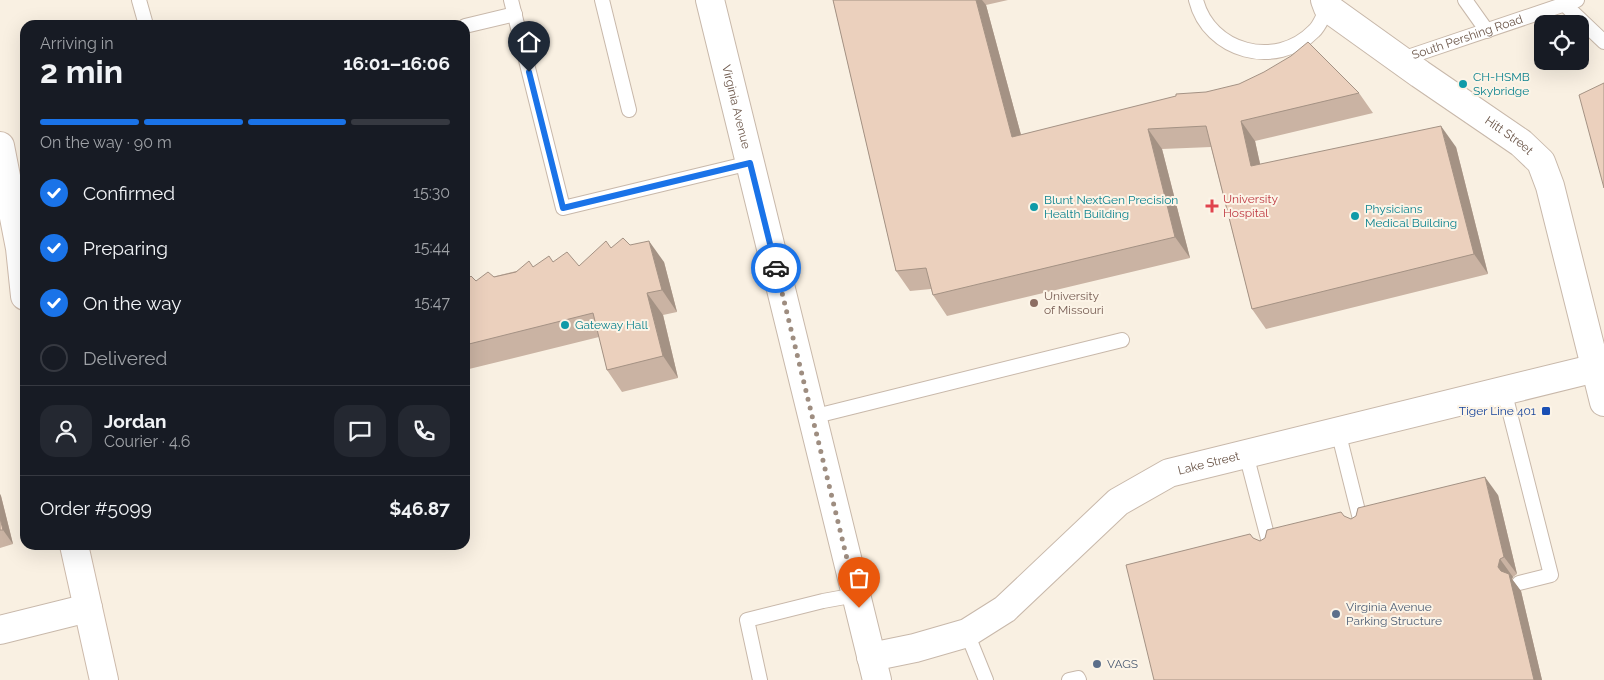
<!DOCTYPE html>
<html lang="en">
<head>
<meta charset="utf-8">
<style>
  body { margin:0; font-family:Raleway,sans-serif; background:#242831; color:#f1f3f6; height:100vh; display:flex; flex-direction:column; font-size:19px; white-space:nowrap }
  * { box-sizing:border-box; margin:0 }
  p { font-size:16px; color:#9ea1a6 }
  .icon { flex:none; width:28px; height:28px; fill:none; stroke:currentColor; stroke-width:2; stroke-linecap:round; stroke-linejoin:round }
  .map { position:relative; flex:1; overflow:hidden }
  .drawer { position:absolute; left:20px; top:20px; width:450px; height:530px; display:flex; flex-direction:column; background:#171b24; border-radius:15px; box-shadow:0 5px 20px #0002 }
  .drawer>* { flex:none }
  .fabs { position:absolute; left:1534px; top:15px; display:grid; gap:10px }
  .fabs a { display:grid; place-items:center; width:55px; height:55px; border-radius:10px; background:#171b24; box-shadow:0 5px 20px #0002; font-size:25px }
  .pin { position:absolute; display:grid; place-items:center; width:42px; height:42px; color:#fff; margin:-51px -21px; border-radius:50% 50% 50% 0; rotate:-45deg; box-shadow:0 0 5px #0007 }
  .pin .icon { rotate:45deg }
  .courier { position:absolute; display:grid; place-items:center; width:50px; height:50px; margin:-25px; border:4px solid #1a73e8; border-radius:50%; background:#fff; color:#222; box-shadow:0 1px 6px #0007 }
  .head em { font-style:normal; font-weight:700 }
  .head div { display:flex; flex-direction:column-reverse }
  .head { display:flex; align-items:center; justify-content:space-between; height:85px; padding:0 20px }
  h1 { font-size:32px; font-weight:700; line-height:38px }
  .bar { display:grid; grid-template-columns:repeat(4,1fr); gap:8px 5px; align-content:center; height:60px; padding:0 20px }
  .bar i { height:6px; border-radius:4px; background:#363941 }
  .bar .on { background:#1a73e8 }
  .bar p { grid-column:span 4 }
  .line { display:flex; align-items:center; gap:12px; padding:0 20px; border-top:1px solid #363941 }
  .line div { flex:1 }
  .round { display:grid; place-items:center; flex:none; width:52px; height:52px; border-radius:15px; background:#242831 }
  ol { padding:0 20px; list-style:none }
  li { display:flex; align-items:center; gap:15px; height:55px }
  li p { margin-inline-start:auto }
  li .icon { padding:5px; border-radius:50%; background:#1a73e8; color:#fff; stroke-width:4 }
  li:last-child { color:#9ea1a6 }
  li i { width:28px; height:28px; border:2px solid #363941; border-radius:50% }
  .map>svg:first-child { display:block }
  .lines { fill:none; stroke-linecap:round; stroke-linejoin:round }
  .service-casing { stroke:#c8b8aa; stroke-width:16 }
  .minor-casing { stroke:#c8b8aa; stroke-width:30 }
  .secondary-casing { stroke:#cdbaab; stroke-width:30 }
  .service { stroke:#fff; stroke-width:14 }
  .minor { stroke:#fff; stroke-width:28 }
  .secondary { stroke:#fff; stroke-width:28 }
  .wall { fill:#cab3a3 }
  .shaded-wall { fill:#a49284 }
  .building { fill:#ebd0bd; stroke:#a49284 }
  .done { stroke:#9e8d80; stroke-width:5; stroke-dasharray:0 9 }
  .route { stroke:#1a73e8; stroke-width:6 }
  .culture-dot { fill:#0f9aa8; stroke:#fcf4e7; stroke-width:2 }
  .health-dot { fill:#e0444e; stroke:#fcf4e7; stroke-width:2 }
  .education-dot { fill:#8d6e63; stroke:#fcf4e7; stroke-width:2 }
  .transit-dot { fill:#1a4fb4; stroke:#fcf4e7; stroke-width:2 }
  .service-dot { fill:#5c6f8a; stroke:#fcf4e7; stroke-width:2 }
  .labels { text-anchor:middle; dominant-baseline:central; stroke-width:4; stroke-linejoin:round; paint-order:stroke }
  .street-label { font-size:12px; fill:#6d584b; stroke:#fcf4e7 }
  .culture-label { font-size:12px; fill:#0d838f; stroke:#fcf4e7; text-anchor:start }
  .health-label { font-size:12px; fill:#be3a42; stroke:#fcf4e7; text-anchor:start }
  .education-label { font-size:12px; fill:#785e54; stroke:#fcf4e7; text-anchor:start }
  .transit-label { font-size:12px; fill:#164399; stroke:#fcf4e7; text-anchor:end }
  .service-label { font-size:12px; fill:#4e5e75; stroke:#fcf4e7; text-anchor:start }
</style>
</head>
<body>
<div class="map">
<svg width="1604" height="680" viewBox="0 0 1604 680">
  <rect width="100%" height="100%" fill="#f9f0e2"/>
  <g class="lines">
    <g class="service-casing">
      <g id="service">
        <path d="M139,0L146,25"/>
        <path d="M511,0L563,208L750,163"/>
        <path d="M602,0L629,110"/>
        <path d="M1196,0C1209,52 1276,70 1314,31C1320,26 1323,15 1328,8"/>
        <path d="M1465,0L1487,31"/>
        <path d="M1564,4L1604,42"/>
        <path d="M465,26L515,14"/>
        <path id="s1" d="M1399,60L1577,0"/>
        <path d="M1504,390L1551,575L1519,583"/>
        <path d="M812,417L1122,340"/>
        <path d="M1338,431L1362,527"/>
        <path d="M1246,454L1271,550"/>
        <path d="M967,633L986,680"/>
        <path d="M760,680L747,620L823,601L856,595"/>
        <path d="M1069,680L1078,678L1079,680"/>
      </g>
    </g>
    <g class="minor-casing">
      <g id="minor">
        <path id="s2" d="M710,0L877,680"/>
        <path id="s3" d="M1325,0L1328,8L1420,74L1521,143L1541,162L1550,186L1604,402"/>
        <path d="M0,630L88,608"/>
        <path id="s4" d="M871,657L915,648L967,633L1005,609L1118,502L1169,473L1596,368"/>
      </g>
    </g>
    <g class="secondary-casing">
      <g id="secondary">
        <path d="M0,146L20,248L25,296"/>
        <path d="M74,545L104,680"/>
      </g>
    </g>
    <use href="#service" class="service"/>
    <use href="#minor" class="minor"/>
    <use href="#secondary" class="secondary"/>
  </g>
  <g class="wall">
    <path d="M833,0H1008L986,5L1021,135L1359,93L1373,113L1255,141L1260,164L1456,147L1488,274L1266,329L1252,309L1211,147L1162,149L1190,258L947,316L933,295L931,289L910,291L896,271Z"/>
    <path d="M630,245L664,262L677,312L663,315L678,378L622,392L607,370L599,337L465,370V282L476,281L553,262L579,266L611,248Z"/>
    <path d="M0,494L1,496L13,544L0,548Z"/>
    <path d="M1498,495L1517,574L1513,577L1512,579L1521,591L1542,680H1154L1253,539L1260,541L1344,517L1351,519Z"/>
  </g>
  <g class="shaded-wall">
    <path d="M976,0H982L986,5L1027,157L1012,137Z"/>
    <path d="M1241,121L1255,141L1265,186L1251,166Z"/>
    <path d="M1441,126L1456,147L1488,274L1474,254Z"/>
    <path d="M1148,129L1162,149L1190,258L1175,237Z"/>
    <path d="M649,241L664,262L677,312L662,290Z"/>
    <path d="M647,293L663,315L678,378L663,356Z"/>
    <path d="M1485,477L1498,495L1517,574L1504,557Z"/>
    <path d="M0,494L1,496L13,544L3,530L0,518Z"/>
    <path d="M1500,559L1513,577L1512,579L1521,591L1542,680H1534L1501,571L1498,567Z"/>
  </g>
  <g class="building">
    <path d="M833,0H976L1012,137L1176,96V94L1206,92L1239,84L1264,72L1291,56L1308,42L1359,93L1241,121L1251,166L1441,126L1474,254L1252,309L1206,126L1148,129L1175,237L933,295L926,268L896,271Z"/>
    <path d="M1604,83V188L1579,95Z"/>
    <path d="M623,238L630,245L649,241L662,290L647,293L663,356L607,370L593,313L465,345V282L471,276L476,281L488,272L494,277L516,272L529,261L533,267L549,256L553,262L567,252L579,266L606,241L611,248Z"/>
    <path d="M1485,477L1504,557L1500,559L1498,567L1501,571L1509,574L1534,680H1154L1126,565L1250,534L1253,538L1260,541L1265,538L1267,530L1341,512L1344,516L1351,519L1356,516L1358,508Z"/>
    <path d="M0,518L3,530H0Z"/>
  </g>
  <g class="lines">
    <path class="done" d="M776,268L859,608"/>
    <path class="route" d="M529,72L563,208L750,163L776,268"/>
  </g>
  <g class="culture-dot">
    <circle cx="1463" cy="84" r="5"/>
    <circle cx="1034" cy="207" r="5"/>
    <circle cx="1355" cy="216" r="5"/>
    <circle cx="565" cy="325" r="5"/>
  </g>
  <path class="health-dot" d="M1209.5 198.5h5v5h5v5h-5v5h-5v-5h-5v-5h5z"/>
  <circle class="education-dot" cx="1034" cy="303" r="5"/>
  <rect class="transit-dot" x="1541" y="406" width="10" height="10" rx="2.5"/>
  <g class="service-dot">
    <circle cx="1336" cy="614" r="5"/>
    <circle cx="1097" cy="664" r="5"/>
  </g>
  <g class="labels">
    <g class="street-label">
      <text stroke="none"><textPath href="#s1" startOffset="72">South Pershing Road</textPath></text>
      <text stroke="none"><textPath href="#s2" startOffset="110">Virginia Avenue</textPath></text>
      <text stroke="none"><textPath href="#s3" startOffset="230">Hitt Street</textPath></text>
      <text stroke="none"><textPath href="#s4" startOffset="399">Lake Street</textPath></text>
    </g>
    <g class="culture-label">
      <text x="1473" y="77">CH-HSMB<tspan x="1473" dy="14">Skybridge</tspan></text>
      <text x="1044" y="200">Blunt NextGen Precision<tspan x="1044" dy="14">Health Building</tspan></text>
      <text x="1365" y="209">Physicians<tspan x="1365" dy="14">Medical Building</tspan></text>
      <text x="575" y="325">Gateway Hall</text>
    </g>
    <g class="health-label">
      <text x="1223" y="199">University<tspan x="1223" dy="14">Hospital</tspan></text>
    </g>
    <g class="education-label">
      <text x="1044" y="296">University<tspan x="1044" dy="14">of Missouri</tspan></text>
    </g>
    <g class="transit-label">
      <text x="1536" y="411">Tiger Line 401</text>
    </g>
    <g class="service-label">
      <text x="1346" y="607">Virginia Avenue<tspan x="1346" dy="14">Parking Structure</tspan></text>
      <text x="1107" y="664">VAGS</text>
    </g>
  </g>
</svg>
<div class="fabs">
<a><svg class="icon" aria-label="locate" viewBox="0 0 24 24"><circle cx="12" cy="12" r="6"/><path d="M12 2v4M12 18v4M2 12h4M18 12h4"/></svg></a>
</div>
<div class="pin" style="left:859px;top:608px;background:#ea580c"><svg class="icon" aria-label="bag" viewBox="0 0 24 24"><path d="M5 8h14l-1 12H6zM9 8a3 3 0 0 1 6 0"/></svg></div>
<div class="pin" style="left:529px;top:72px;background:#1f2937"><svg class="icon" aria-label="home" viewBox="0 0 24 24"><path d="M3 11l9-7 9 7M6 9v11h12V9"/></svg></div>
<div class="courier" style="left:776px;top:268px"><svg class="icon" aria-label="car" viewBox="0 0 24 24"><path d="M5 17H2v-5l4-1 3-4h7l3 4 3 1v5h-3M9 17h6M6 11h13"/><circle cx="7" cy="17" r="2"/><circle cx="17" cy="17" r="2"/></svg></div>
<section class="drawer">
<div class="head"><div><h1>2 min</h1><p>Arriving in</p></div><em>16:01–16:06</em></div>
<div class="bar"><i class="on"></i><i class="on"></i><i class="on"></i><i></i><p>On the way · 90 m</p></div>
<ol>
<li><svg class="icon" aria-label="check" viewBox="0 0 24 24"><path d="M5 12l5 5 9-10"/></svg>Confirmed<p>15:30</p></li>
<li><svg class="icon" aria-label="check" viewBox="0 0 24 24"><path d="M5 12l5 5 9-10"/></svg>Preparing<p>15:44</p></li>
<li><svg class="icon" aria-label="check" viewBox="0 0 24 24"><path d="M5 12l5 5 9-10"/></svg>On the way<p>15:47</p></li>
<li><i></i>Delivered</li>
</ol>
<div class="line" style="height:90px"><a class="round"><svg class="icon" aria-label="person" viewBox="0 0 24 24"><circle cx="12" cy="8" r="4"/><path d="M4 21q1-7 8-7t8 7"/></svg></a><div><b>Jordan</b><p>Courier · 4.6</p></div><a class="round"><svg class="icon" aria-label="chat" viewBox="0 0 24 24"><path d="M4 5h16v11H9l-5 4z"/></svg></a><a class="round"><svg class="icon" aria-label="phone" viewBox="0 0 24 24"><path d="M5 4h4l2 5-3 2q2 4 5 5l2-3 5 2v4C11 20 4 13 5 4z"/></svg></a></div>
<div class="line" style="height:65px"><div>Order #5099</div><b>$46.87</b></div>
</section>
</div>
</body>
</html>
